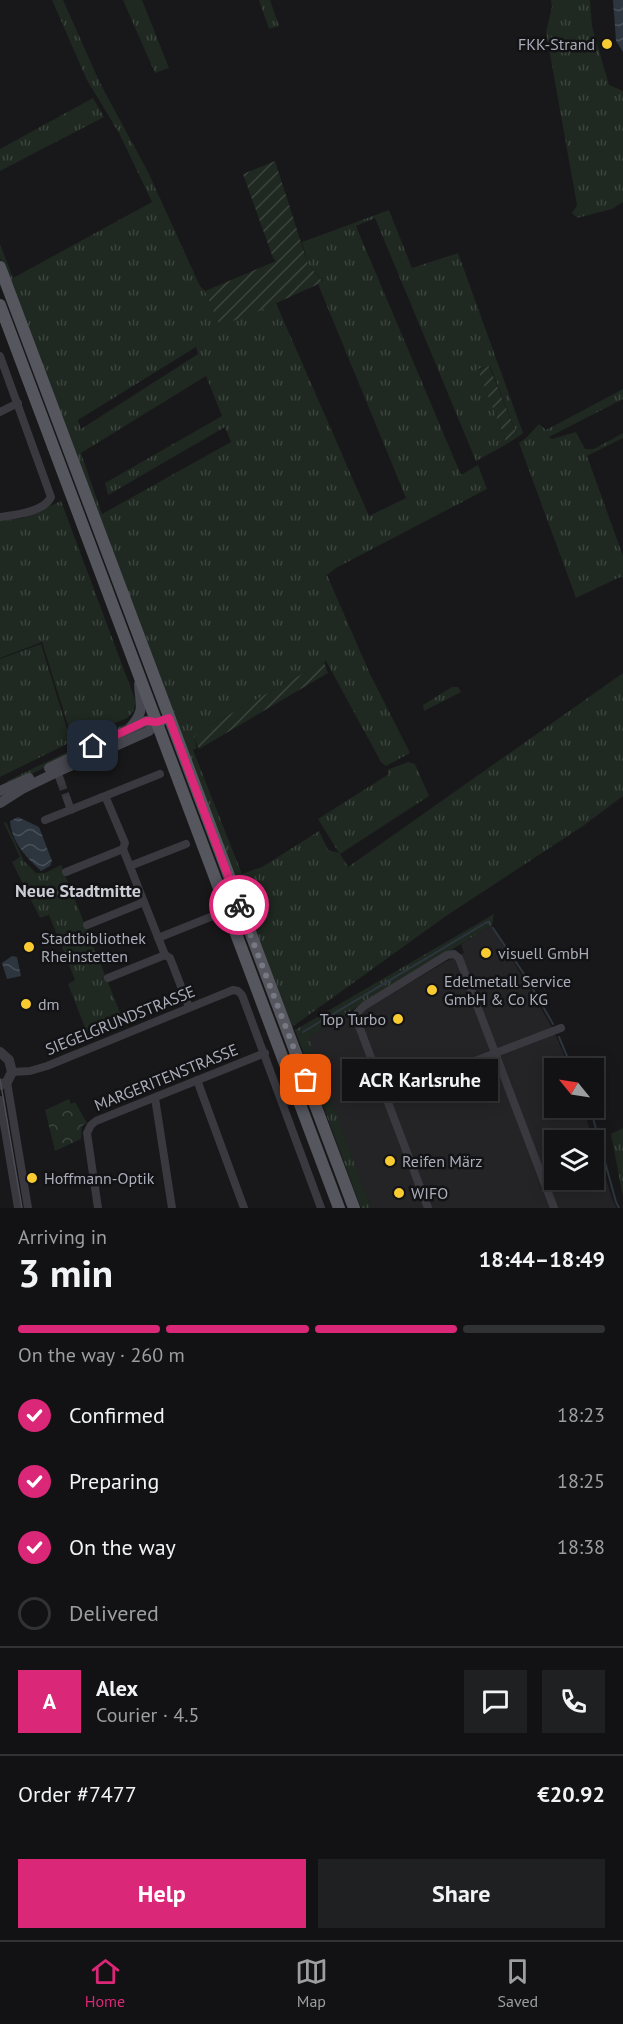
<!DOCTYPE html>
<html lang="en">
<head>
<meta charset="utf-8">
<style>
  body { margin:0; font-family:"PT Sans",sans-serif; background:#1f2022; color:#f1f3f6; height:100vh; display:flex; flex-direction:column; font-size:22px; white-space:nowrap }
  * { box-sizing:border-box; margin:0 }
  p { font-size:20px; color:#9c9ea0 }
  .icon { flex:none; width:33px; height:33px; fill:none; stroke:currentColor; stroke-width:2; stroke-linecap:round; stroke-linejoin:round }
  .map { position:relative; height:1208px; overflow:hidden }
  .sheet { display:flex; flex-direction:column; background:#121214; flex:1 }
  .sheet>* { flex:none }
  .needle { width:39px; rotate:300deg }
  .buttons { position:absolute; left:544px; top:1058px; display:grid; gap:12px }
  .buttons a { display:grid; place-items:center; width:60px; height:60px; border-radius:0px; background:#121214; box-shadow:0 3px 15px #0003,0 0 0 2px #313234; font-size:30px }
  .pin { position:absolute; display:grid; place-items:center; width:51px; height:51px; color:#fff; margin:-26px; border-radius:12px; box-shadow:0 3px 9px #0006 }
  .courier { position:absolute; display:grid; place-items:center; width:60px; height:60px; margin:-30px; border:4px solid #db2777; border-radius:50%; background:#fff; color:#222; box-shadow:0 2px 8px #0007 }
  .bubble { position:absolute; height:42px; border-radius:0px; background:#121214; box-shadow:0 3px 15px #0003,0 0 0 2px #313234; font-size:20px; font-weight:600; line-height:42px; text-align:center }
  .overview em { font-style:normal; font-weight:600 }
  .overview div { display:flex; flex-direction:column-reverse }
  .overview { display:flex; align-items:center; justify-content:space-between; height:102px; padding:0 18px }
  h1 { font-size:39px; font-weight:600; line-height:45px }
  .bar { display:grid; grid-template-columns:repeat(4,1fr); gap:9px 6px; align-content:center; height:72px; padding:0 18px }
  .bar i { height:8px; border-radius:4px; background:#313234 }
  .bar .selected { background:#db2777 }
  .bar p { grid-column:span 4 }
  .line { display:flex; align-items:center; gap:15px; padding:0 18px; border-top:2px solid #313234 }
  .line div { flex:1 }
  .round { display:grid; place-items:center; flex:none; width:63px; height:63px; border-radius:0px; background:#1f2022 }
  ol { padding:0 18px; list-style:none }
  li { display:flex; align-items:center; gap:18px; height:66px }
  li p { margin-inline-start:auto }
  li .icon { padding:6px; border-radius:50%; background:#db2777; color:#fff; stroke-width:4 }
  li:last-child { color:#9c9ea0 }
  li i { width:33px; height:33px; border:3px solid #313234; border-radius:50% }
  .cta { display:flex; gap:12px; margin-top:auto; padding:12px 18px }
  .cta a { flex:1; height:69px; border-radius:0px; background:#db2777; color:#fff; font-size:24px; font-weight:600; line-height:69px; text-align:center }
  .cta a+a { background:#1f2022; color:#f1f3f6 }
  .dock { display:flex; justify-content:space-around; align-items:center; height:84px; border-top:2px solid #313234; background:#121214; font-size:16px; color:#9c9ea0 }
  .dock a { display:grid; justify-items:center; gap:3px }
  .dock .selected { color:#db2777 }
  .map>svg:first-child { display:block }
  .built { fill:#242427 }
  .grass { fill:url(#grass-tufts); fill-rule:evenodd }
  .park { fill:url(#park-crowns) }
  .garden { fill:url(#garden-furrows) }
  .water { fill:url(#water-waves) }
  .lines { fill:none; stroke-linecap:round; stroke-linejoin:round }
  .stream { stroke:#2d353f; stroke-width:2 }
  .minor-tunnel { stroke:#35363a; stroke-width:8; stroke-dasharray:8 4; stroke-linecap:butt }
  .minor { stroke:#39393f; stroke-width:8 }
  .tertiary { stroke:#39393f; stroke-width:10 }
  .secondary { stroke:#47484f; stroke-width:10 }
  .primary { stroke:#55565e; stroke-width:12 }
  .tram { stroke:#4c4d54; stroke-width:1.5 }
  .done { stroke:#777982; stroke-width:6; stroke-dasharray:0 10.8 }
  .route { stroke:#db2777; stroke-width:8 }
  .poi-dot { fill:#f9cb31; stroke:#131315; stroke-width:2 }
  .labels { text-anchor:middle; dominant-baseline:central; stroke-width:5; stroke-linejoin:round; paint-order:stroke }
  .poi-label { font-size:16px; fill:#aaadba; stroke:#131315; text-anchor:start }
  .street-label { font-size:16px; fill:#aaadba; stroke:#131315 }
  .neighbourhood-label { font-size:18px; font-weight:bold; fill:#cbcdd6; stroke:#131315 }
</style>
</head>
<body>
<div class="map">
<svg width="623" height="1208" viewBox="0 0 623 1208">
  <defs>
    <pattern id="grass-tufts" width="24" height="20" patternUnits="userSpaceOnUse" patternTransform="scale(1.5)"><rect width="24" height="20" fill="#1f2821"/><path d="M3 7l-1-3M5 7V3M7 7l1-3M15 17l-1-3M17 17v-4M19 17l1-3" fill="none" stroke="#3d443f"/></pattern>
    <pattern id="park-crowns" width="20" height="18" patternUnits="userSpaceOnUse" patternTransform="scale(1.5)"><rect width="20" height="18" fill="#1f2821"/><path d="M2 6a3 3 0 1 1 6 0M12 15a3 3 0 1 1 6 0" fill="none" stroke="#3d443f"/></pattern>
    <pattern id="garden-furrows" width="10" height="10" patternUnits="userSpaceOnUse" patternTransform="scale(1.5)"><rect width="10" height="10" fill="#1f2821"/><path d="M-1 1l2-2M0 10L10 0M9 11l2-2" fill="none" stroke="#3d443f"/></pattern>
    <pattern id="water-waves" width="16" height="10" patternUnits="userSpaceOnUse" patternTransform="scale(1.5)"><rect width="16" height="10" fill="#2d353f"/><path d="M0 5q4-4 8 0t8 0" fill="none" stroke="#495059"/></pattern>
  </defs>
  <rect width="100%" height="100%" fill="#18181a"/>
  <path class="built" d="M492,925L552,1027L570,1068H555V1107H583L593,1140H555V1179H594V1142L613,1201L617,1208H371L307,1037L348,1012L351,1018L445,962L464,953L461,944Z"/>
  <g class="grass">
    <path d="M52,0H63L100,83L148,172L200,286L205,291L220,325L276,303L369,516L406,498L318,284L323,281L308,264L302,242L389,210L412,268L458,253L523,433L518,437L490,366L478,369L507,444L476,461L375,218L356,226L461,475L478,465L487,489L336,568L327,575L370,674L410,753L386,766L381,762L326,661L205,728L193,737L197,748L193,750L242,874L262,867L319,831L328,850L339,853L318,819L389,774L387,770L408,762L415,764L429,796L340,854L348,867L623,673V796L583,826L446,916L292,1027L0,258V244L13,278L152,202L119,133L87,80ZM196,347L198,354L81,429L78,420ZM206,376L222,416L105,483L108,495L225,427L231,442L102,514L81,453Z"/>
    <path d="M123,0H142L169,68L155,73Z"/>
    <path d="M259,0H270L279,26L269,29Z"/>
    <path d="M551,0H590L592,26L609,85L623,91V202L612,209L577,218L572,213L577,205L546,32L552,7Z"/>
    <path d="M93,98L104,117L0,171V149Z"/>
    <path d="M623,389V399L549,437L552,439L576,432L585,449H594L623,433V438L587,456L623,556V577L618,578L576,598L519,443L527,437L539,424L546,430Z"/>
    <path d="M61,501L136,702L133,712L127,718L73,741L42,642L0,658V521L23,518Z"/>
    <path d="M41,644L71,742L0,777V659Z"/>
    <path d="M452,687H458L461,692L424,711L423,705Z"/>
    <path d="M129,722L113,734L9,785L7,781Z"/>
    <path d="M6,822L24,861L36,873H45L61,865L123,1020L88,1035L68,984L75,980L49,915L40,918L12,862L20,857L4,823Z"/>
    <path d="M494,914L492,925L308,1037L371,1208H361L295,1030Z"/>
    <path d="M623,1128V1197L611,1134Z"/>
  </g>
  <path class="park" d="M69,1099L71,1104L75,1102L87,1123L82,1126L81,1139L55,1151L45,1110Z"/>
  <g class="garden">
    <path d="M275,161L308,264L323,282L261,310L220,326L205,291L276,261L273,258L243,174Z"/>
    <path d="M489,366L518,437L507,444L478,370Z"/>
    <path d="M324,662L328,673L199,749L193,737L205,728Z"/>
  </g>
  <g class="water">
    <path d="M613,0H623V52L616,41Z"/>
    <path d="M18,817L39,827L52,861L50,866L41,871C26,857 12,843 10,821Z"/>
    <path d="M12,956L17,957L21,976L7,979L2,963Z"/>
  </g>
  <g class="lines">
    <g class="stream">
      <path d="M493,928L526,977L553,1024"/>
      <path d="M303,1032L487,922L489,923"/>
      <path d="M559,1037L572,1068"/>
      <path d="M590,1107L616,1202L619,1208"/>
    </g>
    <path class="minor-tunnel" d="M61,782L67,799"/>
    <g class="minor">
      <path d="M0,356L51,497C44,512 15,515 0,517"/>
      <path d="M0,412L18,403"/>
      <path d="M55,766L61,782"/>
      <path d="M102,797L106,798L125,843L123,849L165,955L170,958L189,1007"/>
      <path d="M67,799L71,810"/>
      <path d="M45,820L160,774"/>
      <path d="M130,866L186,844"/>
      <path d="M66,872L123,849"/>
      <path d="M87,925L144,902"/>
      <path d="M158,938L213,916"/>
      <path d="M108,978L165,955"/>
      <path d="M12,1072L30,1071L47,1066L233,990L238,991L242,995L321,1208"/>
      <path d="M197,1080L244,1208"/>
      <path d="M7,1082L28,1208"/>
      <path d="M386,1095L561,1028"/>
      <path d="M155,1098L172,1208"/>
      <path d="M0,1100L18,1208"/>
      <path d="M98,1208L87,1133L91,1125L96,1121L265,1053"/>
      <path d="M428,1208L359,1026L357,1013L364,1006L447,955L454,954L459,958L554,1208"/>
    </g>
    <path class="tertiary" d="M0,1052L9,1060L12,1072L7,1082L0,1085"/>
    <g class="secondary">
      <path d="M130,728C146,709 140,706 139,684"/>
      <path d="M49,768L146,721L157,722"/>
      <path d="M0,791L29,778"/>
      <path d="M0,803L22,789L57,772L149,731L157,722L162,721"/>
    </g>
    <g class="primary">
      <path d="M0,267L354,1208"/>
      <path d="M0,305L339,1208"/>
    </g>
    <path class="tram" d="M0,1079L22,1208"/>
  </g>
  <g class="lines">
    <path class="done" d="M239,905L306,1080"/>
    <path class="route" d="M93,746L146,721L157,722L169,718L239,905"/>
  </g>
  <g class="poi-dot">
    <circle cx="607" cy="44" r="6"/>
    <circle cx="29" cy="947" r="6"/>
    <circle cx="486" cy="953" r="6"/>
    <circle cx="432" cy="990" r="6"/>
    <circle cx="26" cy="1004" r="6"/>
    <circle cx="398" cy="1019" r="6"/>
    <circle cx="390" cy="1161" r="6"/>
    <circle cx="32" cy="1178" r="6"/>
    <circle cx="399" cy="1193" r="6"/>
  </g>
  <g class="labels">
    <g class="poi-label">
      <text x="595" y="44" text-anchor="end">FKK-Strand</text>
      <text x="41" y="938">Stadtbibliothek<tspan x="41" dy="18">Rheinstetten</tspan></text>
      <text x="498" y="953">visuell GmbH</text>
      <text x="444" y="981">Edelmetall Service<tspan x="444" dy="18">GmbH &amp; Co KG</tspan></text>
      <text x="38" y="1004">dm</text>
      <text x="386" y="1019" text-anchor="end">Top Turbo</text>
      <text x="402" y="1161">Reifen März</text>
      <text x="44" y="1178">Hoffmann-Optik</text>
      <text x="411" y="1193">WIFO</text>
    </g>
    <g class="street-label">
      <text transform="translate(120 1020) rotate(-22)">SIEGELGRUNDSTRASSE</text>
      <text transform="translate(166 1077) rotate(-22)">MARGERITENSTRASSE</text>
    </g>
    <g class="neighbourhood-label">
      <text x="78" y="890">Neue Stadtmitte</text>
    </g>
  </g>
</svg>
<div class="buttons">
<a><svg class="needle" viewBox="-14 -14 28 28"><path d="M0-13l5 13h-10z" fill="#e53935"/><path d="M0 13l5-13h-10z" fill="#9c9ea0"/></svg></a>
<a><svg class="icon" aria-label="layers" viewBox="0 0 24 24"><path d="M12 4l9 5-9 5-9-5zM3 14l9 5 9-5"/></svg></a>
</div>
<div class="pin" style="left:306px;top:1080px;background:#ea580c"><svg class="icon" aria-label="bag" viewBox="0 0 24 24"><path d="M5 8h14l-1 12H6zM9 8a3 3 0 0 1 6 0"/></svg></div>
<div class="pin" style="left:93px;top:746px;background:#1f2937"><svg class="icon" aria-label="home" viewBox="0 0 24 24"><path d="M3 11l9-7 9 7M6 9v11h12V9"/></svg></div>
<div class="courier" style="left:239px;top:905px"><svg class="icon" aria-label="bike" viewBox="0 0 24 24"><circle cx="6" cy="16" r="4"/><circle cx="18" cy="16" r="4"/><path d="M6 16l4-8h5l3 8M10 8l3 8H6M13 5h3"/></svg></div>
<div class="bubble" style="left:342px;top:1059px;width:156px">ACR Karlsruhe</div>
</div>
<section class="sheet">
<div class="overview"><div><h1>3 min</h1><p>Arriving in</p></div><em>18:44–18:49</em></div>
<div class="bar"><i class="selected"></i><i class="selected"></i><i class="selected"></i><i></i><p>On the way · 260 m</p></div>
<ol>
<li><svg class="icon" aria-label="check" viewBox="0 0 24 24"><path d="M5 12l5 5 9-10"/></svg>Confirmed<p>18:23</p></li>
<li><svg class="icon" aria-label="check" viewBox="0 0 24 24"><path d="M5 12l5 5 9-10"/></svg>Preparing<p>18:25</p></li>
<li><svg class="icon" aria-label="check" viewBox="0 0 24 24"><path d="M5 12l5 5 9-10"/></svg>On the way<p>18:38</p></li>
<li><i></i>Delivered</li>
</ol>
<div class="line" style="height:108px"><b class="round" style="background:#db2777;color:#fff">A</b><div><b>Alex</b><p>Courier · 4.5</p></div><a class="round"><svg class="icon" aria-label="chat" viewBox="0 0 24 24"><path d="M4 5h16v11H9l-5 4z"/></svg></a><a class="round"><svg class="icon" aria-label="phone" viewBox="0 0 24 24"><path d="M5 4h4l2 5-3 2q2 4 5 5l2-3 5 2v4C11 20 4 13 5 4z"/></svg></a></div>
<div class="line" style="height:78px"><div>Order #7477</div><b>€20.92</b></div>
<div class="cta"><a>Help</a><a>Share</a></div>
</section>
<nav class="dock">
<a class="selected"><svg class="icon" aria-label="home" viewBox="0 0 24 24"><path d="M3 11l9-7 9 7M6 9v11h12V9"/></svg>Home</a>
<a><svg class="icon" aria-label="map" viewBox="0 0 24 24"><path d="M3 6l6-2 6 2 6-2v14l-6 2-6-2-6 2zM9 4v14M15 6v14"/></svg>Map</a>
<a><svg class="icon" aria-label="saved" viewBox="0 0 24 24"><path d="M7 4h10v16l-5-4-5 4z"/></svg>Saved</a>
</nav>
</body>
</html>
